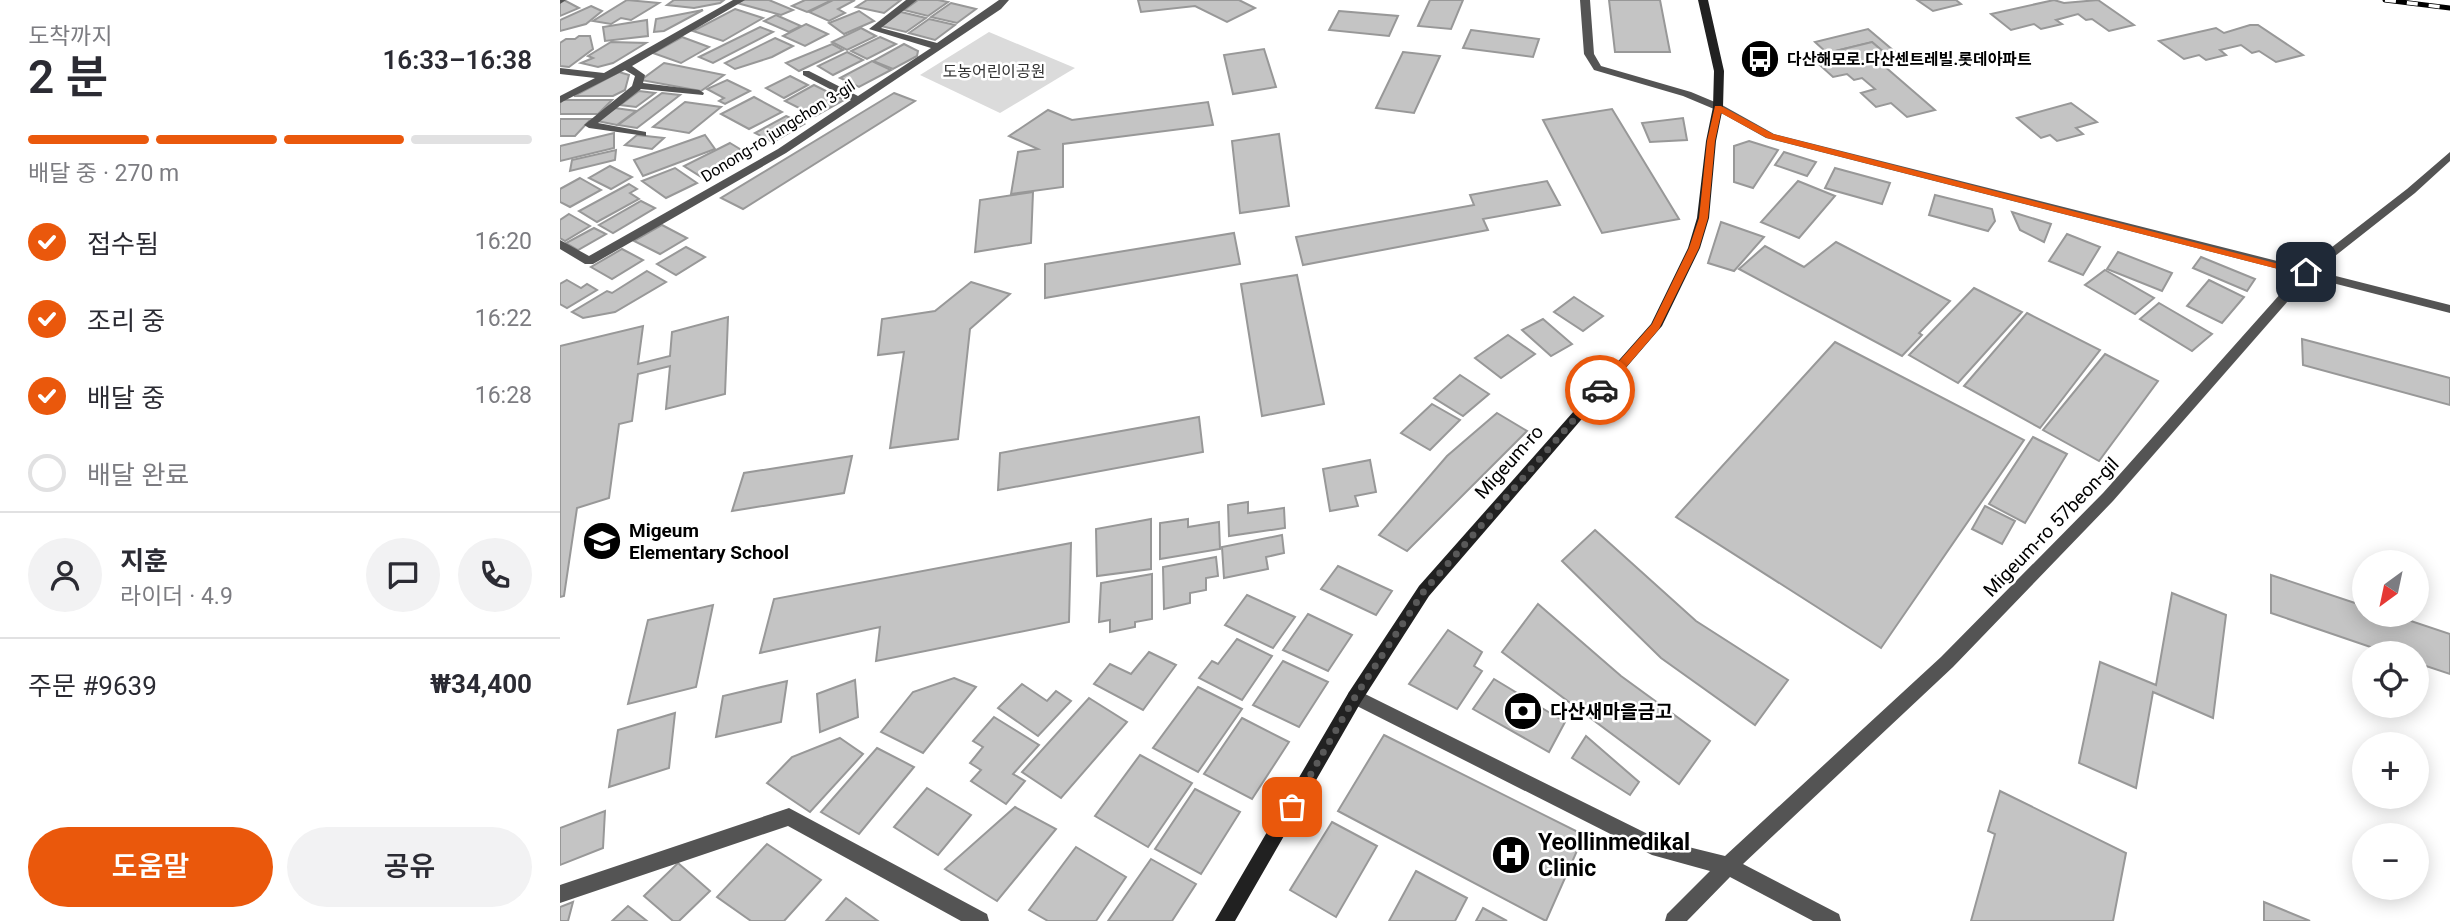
<!DOCTYPE html>
<html lang="ko">
<head>
<meta charset="utf-8">
<style>
  body { margin:0; font-family:Roboto,"Noto Sans KR",sans-serif; background:#f2f2f3; color:#2b2b33; height:100vh; display:flex; flex-direction:column; font-size:26px; white-space:nowrap }
  * { box-sizing:border-box; margin:0 }
  p { font-size:23px; color:#7c7c81 }
  .icon { flex:none; width:38px; height:38px; fill:none; stroke:currentColor; stroke-width:2; stroke-linecap:round; stroke-linejoin:round }
  .map { position:relative; flex:1; overflow:hidden }
  .panel { display:flex; flex-direction:column; background:#fff; width:560px }
  .panel>* { flex:none }
  .needle { width:46px; rotate:213deg }
  .buttons { position:absolute; left:1792px; top:550px; display:grid; gap:14px }
  .buttons a { display:grid; place-items:center; width:77px; height:77px; border-radius:50%; background:#fff; box-shadow:0 4px 18px #0003; font-size:35px }
  .pin { position:absolute; display:grid; place-items:center; width:60px; height:60px; color:#fff; margin:-30px; border-radius:14px; box-shadow:0 4px 10px #0006 }
  .courier { position:absolute; display:grid; place-items:center; width:70px; height:70px; margin:-35px; border:5px solid #ea580c; border-radius:50%; background:#fff; color:#222; box-shadow:0 2px 9px #0007 }
  .overview em { font-style:normal; font-weight:600 }
  .overview div { display:flex; flex-direction:column-reverse }
  .overview { display:flex; align-items:center; justify-content:space-between; height:119px; padding:0 28px }
  h1 { font-size:46px; font-weight:600; line-height:52px }
  .bar { display:grid; grid-template-columns:repeat(4,1fr); gap:10px 7px; align-content:center; height:84px; padding:0 28px }
  .bar i { height:9px; border-radius:5px; background:#e1e1e2 }
  .bar .on { background:#ea580c }
  .bar p { grid-column:span 4 }
  .line { display:flex; align-items:center; gap:18px; padding:0 28px; border-top:2px solid #e1e1e2 }
  .line div { flex:1 }
  .round { display:grid; place-items:center; flex:none; width:74px; height:74px; border-radius:37px; background:#f2f2f3 }
  ol { padding:0 28px; list-style:none }
  li { display:flex; align-items:center; gap:21px; height:77px }
  li p { margin-inline-start:auto }
  li .icon { padding:7px; border-radius:50%; background:#ea580c; color:#fff; stroke-width:4 }
  li:last-child { color:#7c7c81 }
  li i { width:38px; height:38px; border:4px solid #e1e1e2; border-radius:50% }
  .action { display:flex; gap:14px; margin-top:auto; padding:14px 28px }
  .action a { flex:1; height:80px; border-radius:42px; background:#ea580c; color:#fff; font-size:28px; font-weight:600; line-height:80px; text-align:center }
  .action a+a { background:#f2f2f3; color:#2b2b33 }
  main { display:flex; flex:1; min-height:0 }
  .map>svg:first-child { display:block }
  .green { fill:#dbdbdb }
  .building { fill:#c4c4c4; stroke:#989898; stroke-width:2 }
  .lines { fill:none; stroke-linecap:round; stroke-linejoin:round }
  .street { fill:#545454; fill-rule:evenodd }
  .secondary { fill:#212121; fill-rule:evenodd }
  .rail-casing { stroke:#000; stroke-width:5 }
  .rail { stroke:#fff; stroke-width:3.5; stroke-dasharray:11; stroke-linecap:butt }
  .route { fill:#ea580c }
  .done { stroke:#595959; stroke-width:7; stroke-dasharray:0 12.6 }
  .labels { text-anchor:middle; dominant-baseline:central; stroke-width:5; stroke-linejoin:round; paint-order:stroke }
  .far-poi-label { font-size:16px; font-weight:bold; fill:#000; stroke:#fff; text-anchor:start }
  .far-park-label { font-size:16px; fill:#323232; stroke:#fff }
  .far-street-label { font-size:16px; fill:#000; stroke:#fff }
  .street-label { font-size:19px; fill:#000; stroke:#fff }
  .poi-label { font-size:19px; font-weight:bold; fill:#000; stroke:#fff; text-anchor:start }
  .near-poi-label { font-size:23px; font-weight:bold; fill:#000; stroke:#fff; text-anchor:start }
</style>
</head>
<body>
<main>
<section class="panel">
<div class="overview"><div><h1>2 분</h1><p>도착까지</p></div><em>16:33–16:38</em></div>
<div class="bar"><i class="on"></i><i class="on"></i><i class="on"></i><i></i><p>배달 중 · 270 m</p></div>
<ol>
<li><svg class="icon" aria-label="check" viewBox="0 0 24 24"><path d="M5 12l5 5 9-10"/></svg>접수됨<p>16:20</p></li>
<li><svg class="icon" aria-label="check" viewBox="0 0 24 24"><path d="M5 12l5 5 9-10"/></svg>조리 중<p>16:22</p></li>
<li><svg class="icon" aria-label="check" viewBox="0 0 24 24"><path d="M5 12l5 5 9-10"/></svg>배달 중<p>16:28</p></li>
<li><i></i>배달 완료</li>
</ol>
<div class="line" style="height:126px"><a class="round"><svg class="icon" aria-label="person" viewBox="0 0 24 24"><circle cx="12" cy="8" r="4"/><path d="M4 21q1-7 8-7t8 7"/></svg></a><div><b>지훈</b><p>라이더 · 4.9</p></div><a class="round"><svg class="icon" aria-label="chat" viewBox="0 0 24 24"><path d="M4 5h16v11H9l-5 4z"/></svg></a><a class="round"><svg class="icon" aria-label="phone" viewBox="0 0 24 24"><path d="M5 4h4l2 5-3 2q2 4 5 5l2-3 5 2v4C11 20 4 13 5 4z"/></svg></a></div>
<div class="line" style="height:91px"><div>주문 #9639</div><b>₩34,400</b></div>
<div class="action"><a>도움말</a><a>공유</a></div>
</section>
<div class="map">
<svg width="1890" height="921" viewBox="0 0 1890 921">
  <rect width="100%" height="100%" fill="#fff"/>
  <path class="green" d="M429,32L515,68L440,113L360,75Z"/>
  <g class="building">
    <path d="M4,0L19,8L0,16V2Z"/>
    <path d="M67,0L99,3L71,20L61,18L51,24L33,21Z"/>
    <path d="M114,0H164L160,3L134,8L107,5Z"/>
    <path d="M183,0H209L233,10L221,15L177,3Z"/>
    <path d="M245,0H272L247,12L232,6Z"/>
    <path d="M273,0H295L278,9L285,13L269,21L249,12Z"/>
    <path d="M307,0H341L324,13L296,7Z"/>
    <path d="M358,0H378L388,2L368,16L344,10Z"/>
    <path d="M578,0H679L695,8L667,22L635,6L581,12Z"/>
    <path d="M870,0H903L891,29L858,26Z"/>
    <path d="M1049,0H1100L1110,52H1055Z"/>
    <path d="M1357,0H1396L1401,4L1373,11Z"/>
    <path d="M1494,0L1504,3L1538,0L1574,25L1549,31L1532,19L1526,20L1518,14L1496,20L1502,24L1481,29L1474,24L1451,30L1431,14Z"/>
    <path d="M391,3L416,9L397,23L371,17Z"/>
    <path d="M31,6L42,11L26,24L0,31V20Z"/>
    <path d="M175,9L203,18L163,41L133,31Z"/>
    <path d="M143,10L104,31L94,32L96,19Z"/>
    <path d="M299,11L314,21L284,34L269,23Z"/>
    <path d="M779,11L838,16L829,36L769,30Z"/>
    <path d="M341,12L366,18L346,32L321,26Z"/>
    <path d="M216,15L241,26L229,32L204,21Z"/>
    <path d="M369,19L395,25L375,40L349,33Z"/>
    <path d="M87,20L88,36L45,41L43,27Z"/>
    <path d="M246,24L268,34L245,46L223,36Z"/>
    <path d="M1690,25H1698L1743,55L1716,62L1699,51L1692,53L1681,45L1660,50L1666,55L1646,60L1639,55L1624,59L1599,41L1656,28L1664,33Z"/>
    <path d="M200,27L213,32L153,63L139,57Z"/>
    <path d="M301,28L316,36L287,50L272,42Z"/>
    <path d="M1308,29L1334,51L1326,54L1312,42L1267,53L1255,42Z"/>
    <path d="M911,30L979,39L973,57L903,48Z"/>
    <path d="M19,36H30L33,49L9,67L0,66V43L6,39H15Z"/>
    <path d="M122,37L149,47L121,63L93,53Z"/>
    <path d="M320,37L336,44L307,59L291,51Z"/>
    <path d="M215,38L233,46L212,57L175,69L165,63Z"/>
    <path d="M51,42L86,43L53,63L38,67L21,63L33,58L28,56Z"/>
    <path d="M1312,42L1335,62L1323,65L1375,110L1347,117L1331,103L1316,107L1301,93L1315,89L1302,78L1294,80L1287,74L1273,77L1251,57Z"/>
    <path d="M272,44L283,50L239,71L226,63Z"/>
    <path d="M344,44L358,51L357,56L333,69L313,61Z"/>
    <path d="M704,49L716,87L673,94L664,55Z"/>
    <path d="M287,52L303,60L273,75L258,66Z"/>
    <path d="M843,52L880,56L854,113L816,108Z"/>
    <path d="M312,61L331,70L299,87L280,78Z"/>
    <path d="M104,63L164,75L141,91L81,80Z"/>
    <path d="M59,72L69,75L65,90L53,96H14Z"/>
    <path d="M230,76L248,85L224,98L206,88Z"/>
    <path d="M167,80L190,91L165,104L159,101L164,98L147,89Z"/>
    <path d="M254,85L284,100L255,116L225,101Z"/>
    <path d="M79,91L95,93L76,107L60,105Z"/>
    <path d="M102,93L120,95L77,128L58,125Z"/>
    <path d="M334,93L355,101L183,209L161,198Z"/>
    <path d="M194,97L222,112L189,129L161,114Z"/>
    <path d="M3,100H52L38,114H0V103Z"/>
    <path d="M125,102L161,107L129,133L93,127Z"/>
    <path d="M648,102L653,125L503,144V187L451,194L458,152L478,149L449,136L488,110L512,120Z"/>
    <path d="M1511,103L1537,122L1516,128L1523,134L1497,141L1490,135L1481,138L1457,118Z"/>
    <path d="M55,108L76,111L57,125L37,121Z"/>
    <path d="M1052,109L1119,219L1042,233L983,120Z"/>
    <path d="M226,116L244,124L213,142L195,133Z"/>
    <path d="M1123,118L1127,140L1090,142L1082,123Z"/>
    <path d="M0,119H31L15,136H0Z"/>
    <path d="M54,133V148L0,161V146Z"/>
    <path d="M719,134L729,206L680,213L672,141Z"/>
    <path d="M77,135L104,138L92,149L65,145Z"/>
    <path d="M145,135L155,149L83,176L74,160Z"/>
    <path d="M1189,141L1218,150L1193,188L1174,182V146Z"/>
    <path d="M170,143L188,154L143,178L124,166Z"/>
    <path d="M56,150L55,160L10,171L12,160Z"/>
    <path d="M1224,152L1256,162L1247,176L1215,165Z"/>
    <path d="M50,166L72,177L51,189L29,178Z"/>
    <path d="M115,168L137,183L106,198L82,181Z"/>
    <path d="M1275,168L1330,183L1322,204L1265,188Z"/>
    <path d="M20,178L41,190L10,207L0,202V189Z"/>
    <path d="M987,181L1000,205L923,219L928,230L743,265L736,237L914,205L910,195Z"/>
    <path d="M1238,181L1275,196L1239,238L1201,222Z"/>
    <path d="M69,184L77,189L70,193L79,199L37,222L19,211Z"/>
    <path d="M473,192L471,243L415,252L420,200Z"/>
    <path d="M1375,195L1432,209L1435,221L1428,231L1369,215Z"/>
    <path d="M81,201L95,208L53,233L39,225Z"/>
    <path d="M1452,212L1491,224L1484,242L1460,230Z"/>
    <path d="M9,214L30,226L5,241L0,238V220Z"/>
    <path d="M1161,222L1204,237L1174,271L1148,263Z"/>
    <path d="M102,225L127,238L100,254L74,241Z"/>
    <path d="M34,228L46,234L18,250L6,243Z"/>
    <path d="M674,233L680,264L485,298V264Z"/>
    <path d="M1507,234L1540,247L1523,275L1489,261Z"/>
    <path d="M1276,242L1390,301L1359,333L1362,335L1342,356L1179,269L1205,246L1244,267Z"/>
    <path d="M126,247L145,257L116,275L97,264Z"/>
    <path d="M62,249L83,260L52,279L31,267Z"/>
    <path d="M1558,252L1612,273L1602,291L1547,269Z"/>
    <path d="M1641,257L1695,279L1687,291L1633,268Z"/>
    <path d="M1545,270L1594,298L1575,314L1525,285Z"/>
    <path d="M87,271L106,282L55,312L23,318L12,312L47,291L52,293Z"/>
    <path d="M737,275L764,404L702,416L681,284Z"/>
    <path d="M7,280L21,288L27,284L37,290L7,308L0,304V284Z"/>
    <path d="M1649,280L1684,297L1662,323L1627,306Z"/>
    <path d="M411,282L450,294L410,329L398,439L330,448L344,352L318,355L322,319L375,311Z"/>
    <path d="M1414,288L1462,312L1398,383L1349,355Z"/>
    <path d="M1014,297L1043,316L1023,331L994,312Z"/>
    <path d="M1599,303L1652,334L1632,351L1580,319Z"/>
    <path d="M1467,313L1540,350L1480,428L1404,386Z"/>
    <path d="M168,317L165,394L106,409L110,366L78,374L72,421L59,424L49,498L17,508L4,596L0,597V346L83,326L78,364L110,356L112,332Z"/>
    <path d="M983,319L1012,344L991,356L962,330Z"/>
    <path d="M948,335L975,354L941,378L915,358Z"/>
    <path d="M1742,339L1890,378V405L1743,365Z"/>
    <path d="M1275,342L1464,440L1321,648L1116,517Z"/>
    <path d="M1545,354L1598,381L1539,461L1483,430Z"/>
    <path d="M900,375L929,394L903,416L874,398Z"/>
    <path d="M872,404L900,420L870,450L841,433Z"/>
    <path d="M937,413L967,431L847,551L819,535L887,456Z"/>
    <path d="M639,417L643,452L438,490L440,453Z"/>
    <path d="M1473,437L1507,454L1465,523L1429,504Z"/>
    <path d="M292,456L284,493L172,511L184,473Z"/>
    <path d="M810,460L816,492L795,496L798,506L770,511L763,469Z"/>
    <path d="M688,502V513L724,508L725,528L669,536L668,505Z"/>
    <path d="M1425,506L1455,521L1442,544L1412,529Z"/>
    <path d="M591,519V569L537,576L536,529Z"/>
    <path d="M628,519V527L659,522L660,549L600,559V523Z"/>
    <path d="M1035,530L1136,621L1228,680L1195,725L1101,658L1002,561Z"/>
    <path d="M722,535L724,553L706,557L708,569L664,578L662,547Z"/>
    <path d="M511,543L509,622L316,661L320,627L200,653L214,599Z"/>
    <path d="M656,557L658,576L646,578V590L630,593V603L604,609L603,567Z"/>
    <path d="M778,566L832,591L816,615L761,589Z"/>
    <path d="M592,574V619L575,622V627L550,632V620L539,622L541,583Z"/>
    <path d="M1711,575L1804,606V614H1830L1890,634V674L1857,663V653H1828L1711,613Z"/>
    <path d="M1612,593L1666,615L1653,718L1593,692L1576,788L1519,763L1540,662L1596,685Z"/>
    <path d="M687,595L735,617L713,648L665,625Z"/>
    <path d="M978,604L1061,676L1150,741L1119,784L942,652Z"/>
    <path d="M153,605L136,687L68,704L88,620Z"/>
    <path d="M748,614L792,635L768,671L723,650Z"/>
    <path d="M888,630L922,652L914,666L922,671L897,709L849,684Z"/>
    <path d="M677,639L712,656L682,700L639,678L652,661L658,664Z"/>
    <path d="M589,652L616,665L583,710L534,684L550,664L571,674Z"/>
    <path d="M723,661L768,682L739,727L693,705Z"/>
    <path d="M394,678L416,687L363,753L321,732L353,692Z"/>
    <path d="M934,679L1005,722L989,752L913,709Z"/>
    <path d="M295,680L298,717L260,732L257,694Z"/>
    <path d="M227,681L221,722L156,737L163,696Z"/>
    <path d="M462,684L487,701L496,691L511,701L478,736L438,708Z"/>
    <path d="M638,687L682,709L638,772L593,748Z"/>
    <path d="M529,698L567,722L501,798L462,772Z"/>
    <path d="M115,713L109,768L49,787L58,730Z"/>
    <path d="M434,717L479,745L453,774L465,781L446,804L411,781L421,770L410,763L423,747L413,741Z"/>
    <path d="M682,718L729,742L692,799L644,774Z"/>
    <path d="M824,735L1024,835L986,921L778,811Z"/>
    <path d="M1026,736L1079,782L1070,795L1012,758Z"/>
    <path d="M280,738L303,754L250,812L207,783L232,757Z"/>
    <path d="M317,748L354,767L299,834L261,812Z"/>
    <path d="M580,755L632,783L588,847L535,816Z"/>
    <path d="M367,788L411,815L378,855L334,827Z"/>
    <path d="M635,789L680,812L641,874L595,849Z"/>
    <path d="M1440,791L1566,853L1553,921H1411L1435,834L1428,831Z"/>
    <path d="M455,807L496,829L437,901L385,869Z"/>
    <path d="M45,811L43,848L0,865V828Z"/>
    <path d="M772,822L817,846L776,917L730,890Z"/>
    <path d="M207,844L261,880L224,921H191L157,897Z"/>
    <path d="M516,847L566,877L536,921H488L469,910Z"/>
    <path d="M591,859L636,884L612,921H548Z"/>
    <path d="M118,863L150,891L119,921H113L84,896Z"/>
    <path d="M856,871L907,898L895,921H829Z"/>
    <path d="M286,898L318,921H266Z"/>
    <path d="M13,902L8,921H0V907Z"/>
    <path d="M1704,902L1750,921H1704Z"/>
    <path d="M68,906L87,921H52Z"/>
    <path d="M923,908L947,921H916Z"/>
  </g>
  <g class="lines">
    <g class="street">
      <path d="M0,0H6L0,4Z"/>
      <path d="M173,0H185L72,66L85,75L83,83L139,90L144,93L143,95L81,89L38,123L86,132V136L29,128L24,125L72,86L75,76L65,70L0,103V96L35,78L0,74V68L44,73Z"/>
      <path d="M346,0H357L321,28L377,43L439,0H449L441,9L226,153L33,264H25L0,249V240L29,256L218,149L291,100L243,75V71H249L298,96L371,48L309,29Z"/>
      <path d="M1020,0H1030L1034,54L1041,66L1131,92L1162,105L1214,134L1745,268L1847,189L1890,152V161L1855,193L1756,271L1890,305V313L1749,277L1553,501L1393,667L1183,864L1279,914L1281,921H1253L1170,877L1127,921H1105L1107,914L1150,871L1092,855L789,702L787,697L789,692L795,689L801,692L1100,840L1165,856L1381,657L1543,493L1738,274L1206,138L1154,109L1123,96L1034,70L1024,54Z"/>
      <path d="M229,808L427,914L429,921H401L228,826L0,903V885Z"/>
    </g>
    <path class="secondary" d="M1138,0H1148L1164,71L1163,107L1156,141L1149,218L1140,248L1102,326L869,596L801,702L675,921H655L789,692L859,586L1091,324L1128,248L1137,218L1146,141L1153,107L1154,71Z"/>
    <g class="rail-casing">
      <path id="rail" d="M1825,0L1890,8"/>
    </g>
    <use href="#rail" class="rail"/>
  </g>
  <path class="route" d="M1155,106H1161L1213,134L1750,272L1746,276L1207,138L1161,113L1155,141L1148,218L1139,248L1099,329L1044,393H1036V387L1092,324L1129,248L1139,218L1147,141Z"/>
  <g class="lines">
    <path class="done" d="M732,807L795,697L864,591L1040,390"/>
  </g>
  <defs>
    <g id="bus-disc" transform="scale(2.0125)"><circle r="9.5" fill="#000" stroke="#fff"/><path d="M-5-6H5V4H4V6H2V4H-2V6H-4V4H-5ZM-3.5-4V0h7V-4ZM-3.5 1.2v1.5H-2V1.2ZM2 1.2v1.5H3.5V1.2Z" fill="#fff"/></g>
    <g id="school-disc" transform="scale(2.0125)"><circle r="9.5" fill="#000" stroke="#fff"/><path d="M0-5L7-2L0 1L-7-2ZM-4 1L0 2.5L4 1V4Q0 6-4 4Z" fill="#fff"/></g>
    <g id="bank-disc" transform="scale(2.0125)"><circle r="9.5" fill="#000" stroke="#fff"/><path d="M-6-4H6V4H-6ZM0-2.3a2.3 2.3 0 1 0 0 4.6a2.3 2.3 0 1 0 0-4.6Z" fill="#fff"/></g>
    <g id="hospital-disc" transform="scale(2.0125)"><circle r="9.5" fill="#000" stroke="#fff"/><path d="M-5-5h3v3.5h4V-5h3V5h-3V1.5h-4V5h-3Z" fill="#fff"/></g>
  </defs>
  <g fill-rule="evenodd">
    <use href="#bus-disc" x="1200" y="59"/>
    <use href="#school-disc" x="42" y="541"/>
    <use href="#bank-disc" x="963" y="711"/>
    <use href="#hospital-disc" x="951" y="855"/>
  </g>
  <g class="labels">
    <g class="far-poi-label">
      <text x="1227" y="59">다산해모로.다산센트레빌.롯데아파트</text>
    </g>
    <g class="far-park-label">
      <text x="434" y="71">도농어린이공원</text>
    </g>
    <g class="far-street-label">
      <text transform="translate(218 131) rotate(-32)">Donong-ro jungchon 3-gil</text>
    </g>
    <g class="street-label">
      <text transform="translate(949 462) rotate(-48)">Migeum-ro</text>
      <text transform="translate(1491 527) rotate(-46)">Migeum-ro 57beon-gil</text>
    </g>
    <g class="poi-label">
      <text x="69" y="530">Migeum<tspan x="69" dy="22">Elementary School</tspan></text>
      <text x="990" y="711">다산새마을금고</text>
    </g>
    <g class="near-poi-label">
      <text x="978" y="842">Yeollinmedikal<tspan x="978" dy="26">Clinic</tspan></text>
    </g>
  </g>
</svg>
<div class="buttons">
<a><svg class="needle" viewBox="-14 -14 28 28"><path d="M0-13l5 13h-10z" fill="#e53935"/><path d="M0 13l5-13h-10z" fill="#7c7c81"/></svg></a>
<a><svg class="icon" aria-label="locate" viewBox="0 0 24 24"><circle cx="12" cy="12" r="6"/><path d="M12 2v4M12 18v4M2 12h4M18 12h4"/></svg></a>
<a>+</a>
<a>−</a>
</div>
<div class="pin" style="left:732px;top:807px;background:#ea580c"><svg class="icon" aria-label="bag" viewBox="0 0 24 24"><path d="M5 8h14l-1 12H6zM9 8a3 3 0 0 1 6 0"/></svg></div>
<div class="pin" style="left:1746px;top:272px;background:#1f2937"><svg class="icon" aria-label="home" viewBox="0 0 24 24"><path d="M3 11l9-7 9 7M6 9v11h12V9"/></svg></div>
<div class="courier" style="left:1040px;top:390px"><svg class="icon" aria-label="car" viewBox="0 0 24 24"><path d="M5 17H2v-5l4-1 3-4h7l3 4 3 1v5h-3M9 17h6M6 11h13"/><circle cx="7" cy="17" r="2"/><circle cx="17" cy="17" r="2"/></svg></div>
</div>
</main>
</body>
</html>
